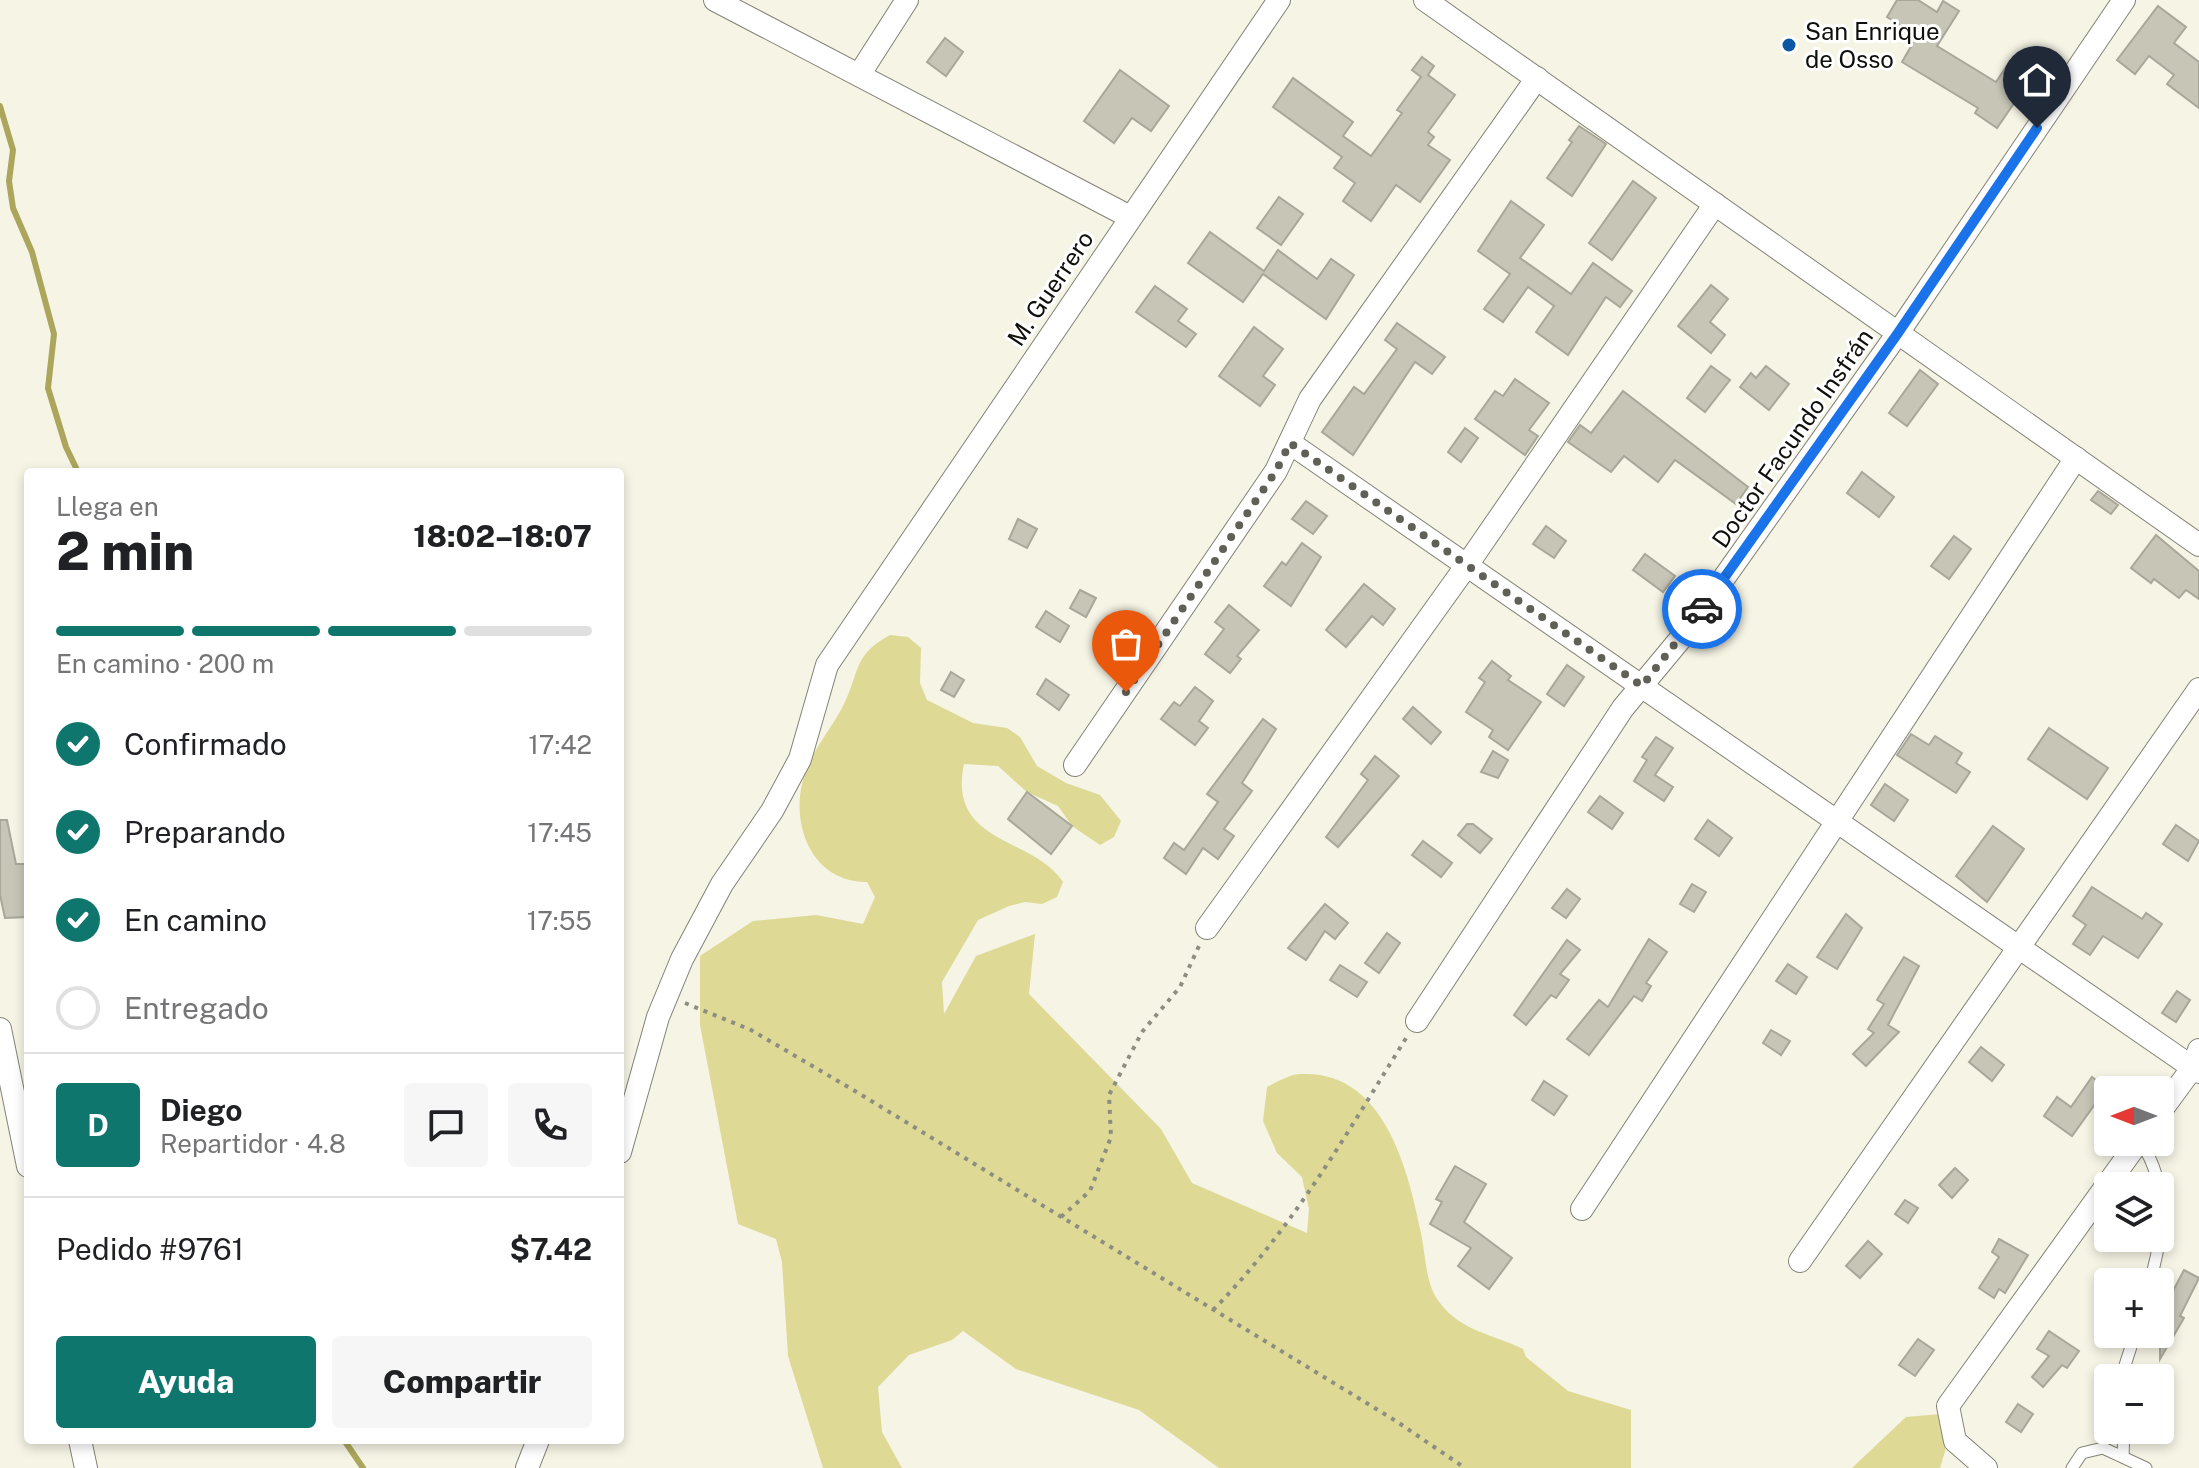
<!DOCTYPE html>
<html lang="es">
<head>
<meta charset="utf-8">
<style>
  body { margin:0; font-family:"Public Sans",sans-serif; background:#f6f6f6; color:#202124; height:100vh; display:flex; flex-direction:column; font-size:30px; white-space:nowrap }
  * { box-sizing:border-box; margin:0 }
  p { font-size:26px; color:#757577 }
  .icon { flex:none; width:44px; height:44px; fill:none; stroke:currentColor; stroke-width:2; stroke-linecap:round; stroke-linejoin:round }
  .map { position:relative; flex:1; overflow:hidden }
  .panel { position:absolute; left:24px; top:468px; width:600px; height:976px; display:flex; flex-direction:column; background:#fff; border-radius:8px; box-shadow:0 4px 12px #0003 }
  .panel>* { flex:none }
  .needle { width:52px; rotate:270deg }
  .tools { position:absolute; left:2094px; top:1076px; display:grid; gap:16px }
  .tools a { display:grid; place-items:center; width:80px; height:80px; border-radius:8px; background:#fff; box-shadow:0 4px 12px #0003; font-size:40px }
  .pin { position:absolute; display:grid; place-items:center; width:68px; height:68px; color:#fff; margin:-82px -34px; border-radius:50% 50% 50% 0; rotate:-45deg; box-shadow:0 0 8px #0007 }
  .pin .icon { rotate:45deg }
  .courier { position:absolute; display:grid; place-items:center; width:80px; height:80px; margin:-40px; border:6px solid #1a73e8; border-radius:50%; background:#fff; color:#222; box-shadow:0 2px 10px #0007 }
  .headline em { font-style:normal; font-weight:800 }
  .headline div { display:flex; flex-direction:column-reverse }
  .headline { display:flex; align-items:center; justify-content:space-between; height:136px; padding:0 32px }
  h1 { font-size:52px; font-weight:800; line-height:60px }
  .bar { display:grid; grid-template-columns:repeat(4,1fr); gap:12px 8px; align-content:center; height:96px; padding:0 32px }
  .bar i { height:10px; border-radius:6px; background:#e0e0e0 }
  .bar .on { background:#0f766e }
  .bar p { grid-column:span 4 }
  .line { display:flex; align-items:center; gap:20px; padding:0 32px; border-top:2px solid #e0e0e0 }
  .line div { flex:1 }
  .round { display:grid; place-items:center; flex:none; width:84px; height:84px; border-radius:8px; background:#f6f6f6 }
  ol { padding:0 32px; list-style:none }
  li { display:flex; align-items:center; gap:24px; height:88px }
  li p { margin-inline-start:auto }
  li .icon { padding:8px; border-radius:50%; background:#0f766e; color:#fff; stroke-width:4 }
  li:last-child { color:#757577 }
  li i { width:44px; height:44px; border:4px solid #e0e0e0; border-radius:50% }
  .cta { display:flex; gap:16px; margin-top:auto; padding:16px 32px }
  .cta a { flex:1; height:92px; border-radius:8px; background:#0f766e; color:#fff; font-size:32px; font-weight:800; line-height:92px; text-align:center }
  .cta a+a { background:#f6f6f6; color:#202124 }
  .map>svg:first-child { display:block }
  .green { fill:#ded995 }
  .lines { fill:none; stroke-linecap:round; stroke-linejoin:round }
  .stream { stroke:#aba65b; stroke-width:6 }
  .building { fill:#c6c5b6; stroke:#a8a799; stroke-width:2 }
  .service-casing { stroke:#848376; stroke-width:13 }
  .minor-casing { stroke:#848376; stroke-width:24 }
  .path { stroke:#8d8d82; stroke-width:4; stroke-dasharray:4 6; stroke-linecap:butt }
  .service { stroke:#fff; stroke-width:11 }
  .minor { stroke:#fff; stroke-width:22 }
  .done { stroke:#606057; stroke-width:8; stroke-dasharray:0 14.4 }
  .route { stroke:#1a73e8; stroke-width:10 }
  .poi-dot { fill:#0a57a6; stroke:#fff; stroke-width:3 }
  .labels { text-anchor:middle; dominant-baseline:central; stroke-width:6; stroke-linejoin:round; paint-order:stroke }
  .poi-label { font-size:24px; fill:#10100b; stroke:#fff; text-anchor:start }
  .street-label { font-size:24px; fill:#10100b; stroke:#fff }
</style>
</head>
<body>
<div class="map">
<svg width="2199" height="1468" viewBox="0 0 2199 1468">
  <rect width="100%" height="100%" fill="#f5f4e5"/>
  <g class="green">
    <path d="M890,635L908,637L921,648L920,683L927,700L973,723L1007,728L1020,737L1037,766L1066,783L1100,795L1121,821L1114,837L1100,845L1072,826L1058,806L1027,792L998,766L964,764C947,845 1033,836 1063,882L1057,897L1042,904L1025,902L1009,906L978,920L942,982L944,1014L976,956L1035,934L1029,994L1161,1129L1192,1183L1307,1233L1309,1209L1302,1177L1277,1153L1263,1121L1267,1087C1277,1082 1290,1074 1301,1074C1384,1070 1408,1169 1421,1233C1426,1256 1425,1285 1440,1303C1461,1331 1492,1334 1523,1349L1526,1357L1568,1391L1631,1410V1468H1219L1139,1410L1016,1369L963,1331L952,1340L909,1355L878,1387L882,1432L902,1468H823L788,1356L782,1262L776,1239L738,1224L700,1025V956L753,921L816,915L863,924L875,897L867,882C814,883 790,828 803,780C810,752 832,729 844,704C860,671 853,655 890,635Z"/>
    <path d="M1940,1414L1946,1448L1940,1468H1852L1906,1417Z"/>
  </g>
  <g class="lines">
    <g class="stream">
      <path d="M0,106L13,150L9,181L13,208L32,252L54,334L48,388L66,447L78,472"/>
      <path d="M344,1440L363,1468"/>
    </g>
  </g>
  <g class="building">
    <path d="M1897,0H1918L1937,12L1943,1L1959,11L1937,46L1996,82L2010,61L2032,77L1997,128L1975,113L1978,108L1902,62L1917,36L1887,17Z"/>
    <path d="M2158,6L2186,27L2174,43L2199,62V108L2167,84L2174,75L2149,56L2135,74L2117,60Z"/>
    <path d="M945,38L963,52L946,76L927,62Z"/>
    <path d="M1422,57L1434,66L1428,75L1455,95L1428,132L1434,137L1428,145L1450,160L1420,202L1396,185L1371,221L1343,201L1355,183L1334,168L1342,157L1273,107L1293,78L1353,122L1343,136L1371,156L1402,113L1397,110L1421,77L1412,70Z"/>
    <path d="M1120,70L1169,106L1151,131L1132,118L1114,143L1084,121Z"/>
    <path d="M1579,126L1606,144L1572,196L1547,178L1572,142L1569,140Z"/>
    <path d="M1633,181L1656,198L1612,260L1589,243Z"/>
    <path d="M1279,197L1303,214L1281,245L1257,228Z"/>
    <path d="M1511,201L1544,225L1520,258L1571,294L1593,263L1632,291L1620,307L1606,297L1568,355L1536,332L1554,306L1528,287L1503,322L1484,309L1510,274L1478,251Z"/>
    <path d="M1210,232L1264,271L1278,250L1317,279L1331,259L1354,275L1326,319L1263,274L1243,302L1188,263Z"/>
    <path d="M1711,285L1728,299L1710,322L1725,335L1711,353L1678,326Z"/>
    <path d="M1155,286L1187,309L1178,321L1196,334L1186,347L1136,312Z"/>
    <path d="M1397,323L1445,357L1432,374L1415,362L1353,455L1322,432L1354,387L1364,394L1397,349L1385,340Z"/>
    <path d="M1254,327L1283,349L1263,376L1275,385L1260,406L1219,376Z"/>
    <path d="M1711,366L1730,380L1705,412L1687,398Z"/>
    <path d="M1766,366L1789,384L1769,410L1740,387L1751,373L1756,378Z"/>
    <path d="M1920,370L1938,384L1907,426L1889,413Z"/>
    <path d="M1515,379L1549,403L1529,430L1538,436L1525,455L1475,419L1495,391L1503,396Z"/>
    <path d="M1623,391L1748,487L1736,504L1675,460L1658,482L1624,456L1611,472L1568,442L1580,425L1591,433Z"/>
    <path d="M1465,428L1478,438L1461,462L1448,452Z"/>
    <path d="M1862,472L1894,497L1879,517L1847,493Z"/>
    <path d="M2098,491L2118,505L2111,514L2091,500Z"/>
    <path d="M1306,501L1327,516L1313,534L1292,519Z"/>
    <path d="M1018,519L1037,529L1027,548L1009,539Z"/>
    <path d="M1546,526L1566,541L1554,558L1533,544Z"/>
    <path d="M2156,535L2199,571V599L2186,590L2179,598L2154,579L2151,583L2131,568Z"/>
    <path d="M1954,536L1971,549L1949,579L1931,566Z"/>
    <path d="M1302,543L1321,557L1291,606L1264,586L1282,562L1286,565Z"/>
    <path d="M1645,554L1675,576L1663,592L1633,570Z"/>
    <path d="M1364,584L1395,609L1383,625L1372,616L1346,647L1326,630Z"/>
    <path d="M1080,590L1096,598L1086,617L1070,608Z"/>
    <path d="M1229,605L1259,630L1237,656L1241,659L1230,673L1205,654L1224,629L1215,622Z"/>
    <path d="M1046,611L1069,626L1060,642L1036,627Z"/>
    <path d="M1492,661L1511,676L1508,680L1541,702L1508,750L1489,737L1493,730L1466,712L1485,682L1479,678Z"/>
    <path d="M1567,665L1584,677L1564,706L1547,694Z"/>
    <path d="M951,672L964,680L954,697L941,690Z"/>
    <path d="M1046,679L1069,695L1059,710L1037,694Z"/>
    <path d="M1195,687L1213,701L1199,721L1208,728L1195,745L1161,719L1174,702L1180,706Z"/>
    <path d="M1413,707L1441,732L1431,744L1403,719Z"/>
    <path d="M1263,719L1276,729L1242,783L1252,791L1224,829L1234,836L1218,859L1203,848L1186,874L1164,858L1174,843L1184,850L1218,802L1207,794Z"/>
    <path d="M2049,728L2108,768L2087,799L2028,759Z"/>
    <path d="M1911,734L1929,745L1935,736L1962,753L1956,763L1970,772L1956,793L1897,755Z"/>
    <path d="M1656,737L1673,748L1655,775L1673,787L1664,801L1634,781L1647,760L1642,757Z"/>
    <path d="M1493,751L1508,760L1498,778L1481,772Z"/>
    <path d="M1375,756L1399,776L1338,847L1326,837L1368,780L1361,774Z"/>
    <path d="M1885,784L1908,800L1894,821L1871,805Z"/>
    <path d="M1027,792L1072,826L1051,854L1008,819Z"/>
    <path d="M1600,796L1623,813L1612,829L1588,812Z"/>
    <path d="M0,820H7L16,864H28V917L5,918L0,895Z"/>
    <path d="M1708,820L1732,838L1719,856L1695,839Z"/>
    <path d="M1467,824H1473L1492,839L1480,853L1458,835Z"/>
    <path d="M2176,825L2199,841L2188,861L2163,844Z"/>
    <path d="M1993,826L2024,849L1987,902L1956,876Z"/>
    <path d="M1423,841L1452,863L1441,877L1412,855Z"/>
    <path d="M1692,884L1706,892L1694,912L1680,904Z"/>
    <path d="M2092,887L2142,919L2146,913L2162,924L2138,958L2103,936L2090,955L2073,944L2086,925L2073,916Z"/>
    <path d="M1567,889L1580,899L1566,918L1552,908Z"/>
    <path d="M1325,904L1348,923L1335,939L1325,931L1306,960L1288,948Z"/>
    <path d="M1846,914L1862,928L1837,969L1817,957Z"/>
    <path d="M1387,933L1400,943L1379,973L1365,963Z"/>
    <path d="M1649,939L1667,952L1646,983L1651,986L1642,1001L1634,996L1589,1055L1567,1039L1599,1000L1608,1007Z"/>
    <path d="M1567,940L1580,950L1560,974L1569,980L1556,998L1551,995L1526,1025L1514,1015Z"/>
    <path d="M1904,957L1919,966L1888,1025L1899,1032L1866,1066L1853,1054L1874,1033L1868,1029L1884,1004L1877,1000Z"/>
    <path d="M1788,964L1807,977L1796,994L1776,981Z"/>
    <path d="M1340,965L1367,982L1357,997L1330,980Z"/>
    <path d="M2177,991L2190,1000L2176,1022L2162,1013Z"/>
    <path d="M1771,1030L1790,1041L1781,1055L1763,1043Z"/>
    <path d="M1981,1047L2004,1065L1992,1081L1969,1062Z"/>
    <path d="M2092,1077L2108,1089V1107L2098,1100L2072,1136L2044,1116L2057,1097L2071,1107Z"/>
    <path d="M1544,1081L1567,1096L1554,1115L1532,1100Z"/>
    <path d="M1455,1166L1486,1184L1464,1222L1512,1258L1489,1289L1458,1266L1471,1248L1430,1224L1442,1202L1436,1199Z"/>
    <path d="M1955,1168L1968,1180L1952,1198L1939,1185Z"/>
    <path d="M1905,1200L1918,1208L1908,1223L1895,1214Z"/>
    <path d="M1999,1239L2028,1255L2005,1293L1999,1289L1994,1298L1979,1288L1999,1257L1992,1252Z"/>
    <path d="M1868,1241L1882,1254L1860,1278L1846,1266Z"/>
    <path d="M2184,1270L2199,1278L2180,1316L2184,1318L2160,1359V1305L2164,1308Z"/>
    <path d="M2049,1331L2079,1351L2067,1368L2062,1365L2043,1387L2032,1377L2049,1356L2037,1349Z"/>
    <path d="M1918,1339L1934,1350L1915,1376L1899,1365Z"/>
    <path d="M2018,1404L2033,1414L2021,1432L2006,1422Z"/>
  </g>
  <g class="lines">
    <g class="service-casing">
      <g id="service">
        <path d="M2141,1142C2170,1188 2164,1232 2150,1282"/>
        <path d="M2121,1378L2135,1334"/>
        <path d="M2123,1457L2124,1430"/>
        <path d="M2072,1468L2082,1453L2103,1448L2146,1468"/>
      </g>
    </g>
    <g class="minor-casing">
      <g id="minor">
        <path d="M715,0L1130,217"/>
        <path d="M1425,0L2199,545"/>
        <path d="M859,75L907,0"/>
        <path d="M1290,443L2199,1072"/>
        <path d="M1075,765L1276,471L1310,399L1537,78"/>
        <path d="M1207,928L1467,565L1715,204"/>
        <path d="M1417,1021L1623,708L1682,637L1898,333L2124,0"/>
        <path d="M0,1029L28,1166"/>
        <path d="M2160,1112L2193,1067L2199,1050"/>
        <path d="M620,1152L658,1017L682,959L722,884L772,811L800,759L827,665L1279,0"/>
        <path d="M1582,1209L2076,458"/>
        <path d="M1800,1261L2199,689"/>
        <path d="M80,1440L86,1468"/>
        <path d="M527,1468L538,1440"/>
        <path d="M1986,1468L1955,1441L1948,1406L2138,1142"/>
      </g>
    </g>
    <g class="path">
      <path d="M685,1003L751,1030L855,1091L1396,1421L1465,1468"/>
      <path d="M1061,1217L1090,1191L1111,1137L1109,1095L1142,1032L1180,987L1199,946"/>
      <path d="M1213,1310C1293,1229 1348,1131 1408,1035"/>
    </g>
    <use href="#service" class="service"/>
    <use href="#minor" class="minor"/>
  </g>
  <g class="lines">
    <path class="done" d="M1126,692L1276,471L1290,443L1642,686L1702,609"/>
    <path class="route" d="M1702,609L1898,333L2037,128"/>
  </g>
  <circle class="poi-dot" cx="1789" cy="45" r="8"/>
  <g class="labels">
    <g class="poi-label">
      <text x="1805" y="31">San Enrique<tspan x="1805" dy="28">de Osso</tspan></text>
    </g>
    <g class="street-label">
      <text transform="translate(1050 288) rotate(-56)">M. Guerrero</text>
      <text transform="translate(1792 438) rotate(-55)">Doctor Facundo Insfrán</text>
    </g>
  </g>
</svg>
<div class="tools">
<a><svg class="needle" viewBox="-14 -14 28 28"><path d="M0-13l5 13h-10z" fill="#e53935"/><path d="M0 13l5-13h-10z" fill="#757577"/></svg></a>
<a><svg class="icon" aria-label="layers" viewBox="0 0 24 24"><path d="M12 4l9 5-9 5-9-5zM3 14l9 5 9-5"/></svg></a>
<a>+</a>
<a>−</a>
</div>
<div class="pin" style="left:1126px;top:692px;background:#ea580c"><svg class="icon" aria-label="bag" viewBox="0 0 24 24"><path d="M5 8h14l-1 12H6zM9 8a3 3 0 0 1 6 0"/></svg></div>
<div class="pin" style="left:2037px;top:128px;background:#1f2937"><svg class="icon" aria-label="home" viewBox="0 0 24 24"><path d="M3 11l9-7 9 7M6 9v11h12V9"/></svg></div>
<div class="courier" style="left:1702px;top:609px"><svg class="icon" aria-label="car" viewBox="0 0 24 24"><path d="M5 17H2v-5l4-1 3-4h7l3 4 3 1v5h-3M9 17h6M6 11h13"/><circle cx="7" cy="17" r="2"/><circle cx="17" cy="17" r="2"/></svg></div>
<section class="panel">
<div class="headline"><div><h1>2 min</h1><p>Llega en</p></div><em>18:02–18:07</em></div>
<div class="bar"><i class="on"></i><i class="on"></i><i class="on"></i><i></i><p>En camino · 200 m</p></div>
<ol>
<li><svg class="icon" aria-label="check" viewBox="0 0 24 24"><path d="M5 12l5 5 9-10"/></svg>Confirmado<p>17:42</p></li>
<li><svg class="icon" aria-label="check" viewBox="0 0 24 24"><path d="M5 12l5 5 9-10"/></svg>Preparando<p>17:45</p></li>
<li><svg class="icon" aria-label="check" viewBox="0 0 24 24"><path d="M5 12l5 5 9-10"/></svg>En camino<p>17:55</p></li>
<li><i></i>Entregado</li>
</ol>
<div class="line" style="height:144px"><b class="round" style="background:#0f766e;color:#fff">D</b><div><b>Diego</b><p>Repartidor · 4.8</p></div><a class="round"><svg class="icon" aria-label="chat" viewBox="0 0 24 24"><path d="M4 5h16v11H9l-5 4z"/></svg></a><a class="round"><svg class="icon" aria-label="phone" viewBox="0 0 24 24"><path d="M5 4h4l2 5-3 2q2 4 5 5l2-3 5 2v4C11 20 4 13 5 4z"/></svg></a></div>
<div class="line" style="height:104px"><div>Pedido #9761</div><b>$7.42</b></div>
<div class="cta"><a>Ayuda</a><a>Compartir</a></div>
</section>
</div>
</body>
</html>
